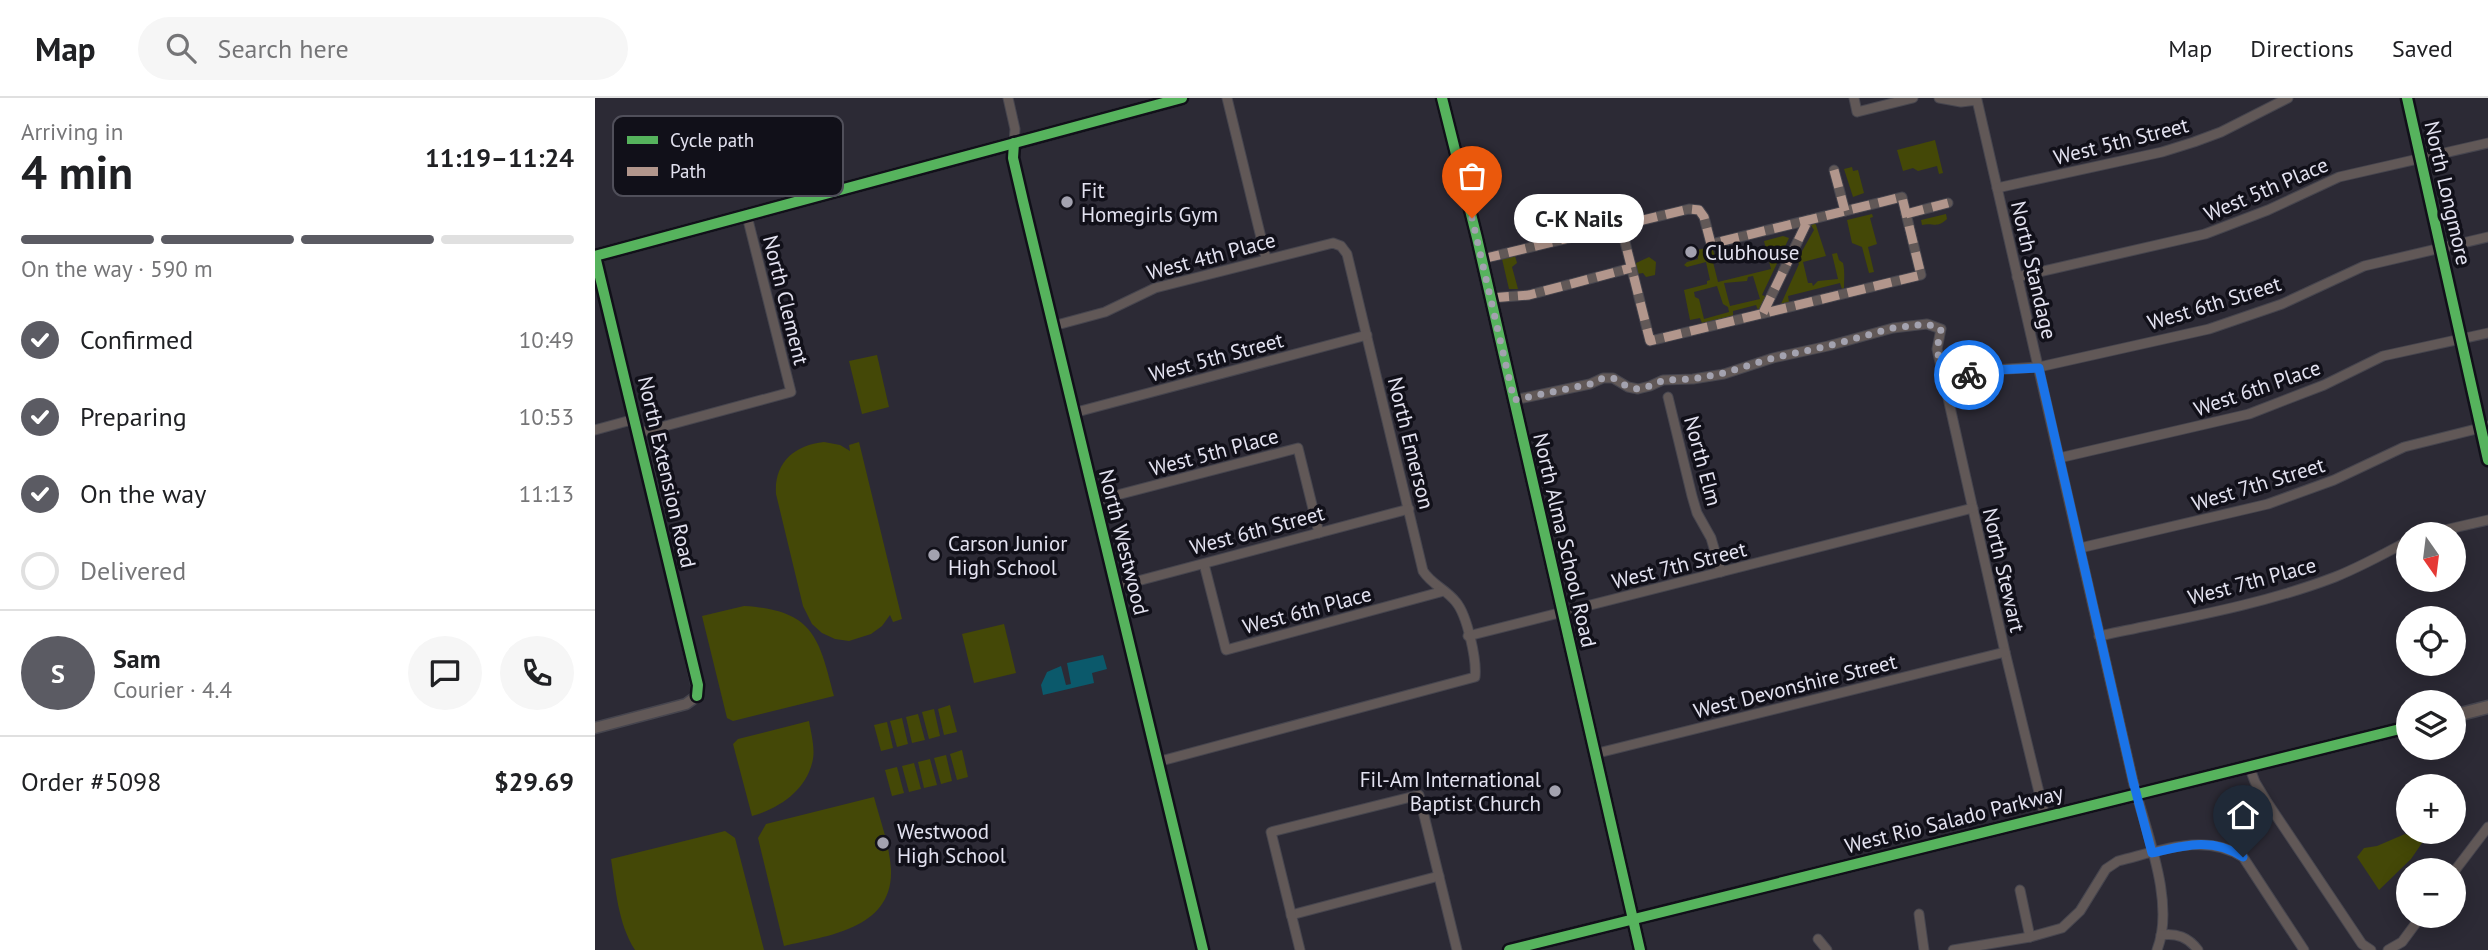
<!DOCTYPE html>
<html lang="en">
<head>
<meta charset="utf-8">
<style>
  body { margin:0; font-family:"PT Sans",sans-serif; background:#f6f6f6; color:#202124; height:100vh; display:flex; flex-direction:column; font-size:26px; white-space:nowrap }
  * { box-sizing:border-box; margin:0 }
  p { font-size:23px; color:#757577 }
  .icon { flex:none; width:38px; height:38px; fill:none; stroke:currentColor; stroke-width:2; stroke-linecap:round; stroke-linejoin:round }
  .map { position:relative; flex:1; overflow:hidden }
  .details { display:flex; flex-direction:column; background:#fff; width:595px }
  .details>* { flex:none }
  .needle { width:46px; rotate:166deg }
  .fabs { position:absolute; left:1801px; top:424px; display:grid; gap:14px }
  .fabs a { display:grid; place-items:center; width:70px; height:70px; border-radius:50%; background:#fff; box-shadow:0 4px 18px #0003; font-size:35px }
  .pin { position:absolute; display:grid; place-items:center; width:60px; height:60px; color:#fff; margin:-72px -30px; border-radius:50% 50% 50% 0; rotate:-45deg; box-shadow:0 0 7px #0007 }
  .pin .icon { rotate:45deg }
  .courier { position:absolute; display:grid; place-items:center; width:70px; height:70px; margin:-35px; border:5px solid #1a73e8; border-radius:50%; background:#fff; color:#222; box-shadow:0 2px 9px #0007 }
  .bubble { position:absolute; height:49px; border-radius:24px; background:#fff; box-shadow:0 4px 18px #0003; font-size:23px; font-weight:700; line-height:49px; text-align:center }
  .headline em { font-style:normal; font-weight:700 }
  .headline div { display:flex; flex-direction:column-reverse }
  .headline { display:flex; align-items:center; justify-content:space-between; height:119px; padding:0 21px }
  h1 { font-size:46px; font-weight:700; line-height:52px }
  .bar { display:grid; grid-template-columns:repeat(4,1fr); gap:10px 7px; align-content:center; height:84px; padding:0 21px }
  .bar i { height:9px; border-radius:5px; background:#e0e0e0 }
  .bar .active { background:#5b5b63 }
  .bar p { grid-column:span 4 }
  .line { display:flex; align-items:center; gap:18px; padding:0 21px; border-top:2px solid #e0e0e0 }
  .line div { flex:1 }
  .round { display:grid; place-items:center; flex:none; width:74px; height:74px; border-radius:37px; background:#f6f6f6 }
  ol { padding:0 21px; list-style:none }
  li { display:flex; align-items:center; gap:21px; height:77px }
  li p { margin-inline-start:auto }
  li .icon { padding:7px; border-radius:50%; background:#5b5b63; color:#fff; stroke-width:4 }
  li:last-child { color:#757577 }
  li i { width:38px; height:38px; border:4px solid #e0e0e0; border-radius:50% }
  header { display:flex; align-items:center; gap:42px; box-sizing:border-box; height:98px; padding:0 35px; background:#fff; border-bottom:2px solid #e0e0e0 }
  header strong { font-size:33px }
  nav { display:flex; gap:38px; margin-inline-start:auto; font-size:24px }
  .search { width:490px; height:63px; background:#f6f6f6; display:flex; align-items:center; gap:18px; box-sizing:border-box; padding:0 24px; border-radius:38px; color:#757577; font-size:26px }
  main { display:flex; flex:1; min-height:0 }
  .map>svg:first-child { display:block }
  .green { fill:#444807; fill-rule:evenodd }
  .water { fill:#0b596b }
  .lines { fill:none; stroke-linecap:round; stroke-linejoin:round }
  .minor-casing { stroke:#46454e; stroke-width:11 }
  .tertiary-casing { stroke:#46454e; stroke-width:13 }
  .secondary-casing { stroke:#46454e; stroke-width:15 }
  .minor { stroke:#615857; stroke-width:9 }
  .tertiary { stroke:#615857; stroke-width:10 }
  .secondary { stroke:#655a57; stroke-width:12 }
  .quiet { stroke:#b2968c; stroke-width:9; stroke-dasharray:18 9; stroke-linecap:butt }
  .cycleway-casing { stroke:#111019; stroke-width:15 }
  .cycleway { stroke:#56b35d; stroke-width:10 }
  .done { stroke:#a3a2af; stroke-width:7; stroke-dasharray:0 12.6 }
  .route { stroke:#1a73e8; stroke-width:9 }
  .poi-dot { fill:#a3a2af; stroke:#111019; stroke-width:2.5 }
  .labels { text-anchor:middle; dominant-baseline:central; stroke-width:7; stroke-linejoin:round; paint-order:stroke }
  .street-label { font-size:21px; fill:#e3e2f0; stroke:#111019 }
  .poi-label { font-size:21px; fill:#e3e2f0; stroke:#111019; text-anchor:start }
  .key { fill:#111019; stroke:#504f5a; stroke-width:2 }
  .key-label { font-size:19px; fill:#e3e2f0 }
</style>
</head>
<body>
<header>
<strong>Map</strong>
<div class="search"><svg class="icon" aria-label="search" viewBox="0 0 24 24"><circle cx="10" cy="10" r="6"/><path d="M15 15l6 6"/></svg>Search here</div>
<nav><a>Map</a><a>Directions</a><a>Saved</a></nav>
</header>
<main>
<section class="details">
<div class="headline"><div><h1>4 min</h1><p>Arriving in</p></div><em>11:19–11:24</em></div>
<div class="bar"><i class="active"></i><i class="active"></i><i class="active"></i><i></i><p>On the way · 590 m</p></div>
<ol>
<li><svg class="icon" aria-label="check" viewBox="0 0 24 24"><path d="M5 12l5 5 9-10"/></svg>Confirmed<p>10:49</p></li>
<li><svg class="icon" aria-label="check" viewBox="0 0 24 24"><path d="M5 12l5 5 9-10"/></svg>Preparing<p>10:53</p></li>
<li><svg class="icon" aria-label="check" viewBox="0 0 24 24"><path d="M5 12l5 5 9-10"/></svg>On the way<p>11:13</p></li>
<li><i></i>Delivered</li>
</ol>
<div class="line" style="height:126px"><b class="round" style="background:#5b5b63;color:#fff">S</b><div><b>Sam</b><p>Courier · 4.4</p></div><a class="round"><svg class="icon" aria-label="chat" viewBox="0 0 24 24"><path d="M4 5h16v11H9l-5 4z"/></svg></a><a class="round"><svg class="icon" aria-label="phone" viewBox="0 0 24 24"><path d="M5 4h4l2 5-3 2q2 4 5 5l2-3 5 2v4C11 20 4 13 5 4z"/></svg></a></div>
<div class="line" style="height:91px"><div>Order #5098</div><b>$29.69</b></div>
</section>
<div class="map">
<svg width="1893" height="852" viewBox="0 0 1893 852">
  <rect width="100%" height="100%" fill="#2c2a35"/>
  <g class="green">
    <path d="M1340,42L1348,75L1344,76L1342,68L1323,73L1318,70L1308,73L1302,52Z"/>
    <path d="M1257,69L1258,73L1263,72L1269,95L1258,99L1249,71Z"/>
    <path d="M1277,116L1278,119L1275,120L1282,146L1273,149L1279,174L1274,175L1267,149L1257,145L1252,122Z"/>
    <path d="M1351,116L1352,121C1342,131 1338,124 1327,127L1326,122Z"/>
    <path d="M1220,124L1231,158L1208,164L1213,185H1217L1218,188L1223,183L1243,181L1237,156L1242,155L1244,162L1248,165C1250,174 1249,181 1249,190L1247,191L1245,185L1193,198L1194,204L1186,206L1204,166L1202,162L1219,132L1216,127Z"/>
    <path d="M1188,138L1194,140L1167,197L1172,199L1166,212H1163L1161,207L1138,213V218L1107,225L1105,220L1095,222L1089,192L1112,186V183L1115,182L1111,164L1092,169L1089,167L1092,164L1103,161L1102,152L1117,149L1120,158L1117,160L1123,184L1176,171L1169,143ZM1158,178L1165,201L1135,208L1129,185L1152,183L1153,179ZM1122,188L1128,206L1133,209L1134,214L1109,221L1104,201L1100,199L1099,194Z"/>
    <path d="M920,158L922,165L917,169L923,191H914L907,161Z"/>
    <path d="M1054,159L1061,164L1060,177L1051,179L1048,175L1042,176L1039,166Z"/>
    <path d="M282,257L294,309L267,316L254,263Z"/>
    <path d="M229,344L245,347L255,353L254,347L264,344L307,521L298,524L295,517L287,528L276,536L254,543L240,541L227,535L217,526L208,508L181,396C179,365 199,347 229,344Z"/>
    <path d="M149,508C218,512 224,539 239,598L138,623L132,620L107,518Z"/>
    <path d="M409,526L421,575L379,585L367,536Z"/>
    <path d="M355,607L362,634L349,637L343,611Z"/>
    <path d="M339,611L345,638L334,641L327,614Z"/>
    <path d="M323,616L330,642L317,645L311,619Z"/>
    <path d="M307,620L313,646L302,649L295,623Z"/>
    <path d="M214,623C216,635 220,649 218,661C212,692 185,710 157,718L138,646L143,641Z"/>
    <path d="M292,624L298,650L286,653L279,627Z"/>
    <path d="M367,652L373,679L362,682L355,656Z"/>
    <path d="M351,657L357,683L346,686L339,660Z"/>
    <path d="M335,661L342,687L329,690L323,664Z"/>
    <path d="M319,665L326,691L314,694L307,668Z"/>
    <path d="M302,669L309,695L297,698L290,672Z"/>
    <path d="M279,699C285,722 295,748 296,772C298,831 232,838 189,848L163,740L171,726Z"/>
    <path d="M130,733L140,740L169,852H40C23,825 21,793 16,761Z"/>
    <path d="M1810,736L1829,742L1816,761L1784,792L1762,759L1769,750L1782,748Z"/>
  </g>
  <path class="water" d="M508,557L512,571L497,575L499,585L448,597L446,587L452,574L466,568L471,587L476,586L472,565Z"/>
  <g class="lines">
    <g class="minor-casing">
      <g id="minor">
        <path d="M413,0L420,31L418,58L428,103L608,852"/>
        <path d="M632,0L671,160"/>
        <path d="M1259,0L1262,14L1318,0"/>
        <path d="M1344,0L1366,4L1382,2L1538,683C1550,732 1581,804 1562,852"/>
        <path d="M1239,72L1250,113"/>
        <path d="M1402,90L1567,54L1599,44L1626,34L1693,0"/>
        <path d="M1311,116L1353,105"/>
        <path d="M887,161L1094,111L1104,112L1109,119L1116,146L1307,99L1326,177L1055,243L1026,128"/>
        <path d="M1422,179L1610,136L1673,112L1744,79L1893,45"/>
        <path d="M896,200L934,197L1036,170"/>
        <path d="M1168,215L1213,122"/>
        <path d="M458,228L510,214L560,190L738,145L746,148L752,156L828,473C837,487 851,491 861,504C872,517 882,562 880,579L562,664"/>
        <path d="M1349,283L1399,272L1444,269L1614,231L1687,206L1769,168L1893,139"/>
        <path d="M1073,299L1097,398L1102,415L1116,440L1126,474"/>
        <path d="M919,302L995,286L1008,280H1018L1033,289L1043,291L1055,288L1068,282L1098,281L1129,276L1178,260L1233,248L1298,230L1332,226L1346,231L1342,251L1410,554L1450,719"/>
        <path d="M478,315L772,237"/>
        <path d="M0,332L40,321"/>
        <path d="M44,335L196,294L152,118"/>
        <path d="M1464,360L1654,316L1729,287L1788,258L1893,235"/>
        <path d="M499,403L703,350L724,435"/>
        <path d="M1832,436L1893,422"/>
        <path d="M1485,450L1673,406L1739,382L1809,349L1893,328"/>
        <path d="M609,466L631,552L849,493"/>
        <path d="M520,489L814,411"/>
        <path d="M873,538L1378,410"/>
        <path d="M1504,538C1583,521 1664,508 1740,479C1765,469 1789,456 1813,443"/>
        <path d="M999,656L1410,554"/>
        <path d="M1654,668L1660,684L1672,704L1767,846L1776,852"/>
        <path d="M1858,775L1893,729"/>
        <path d="M1425,792L1435,839"/>
        <path d="M1324,816L1329,852"/>
        <path d="M696,817L844,778"/>
        <path d="M1566,837C1582,835 1593,839 1603,852"/>
        <path d="M1223,841L1232,852"/>
        <path d="M705,852L676,734L824,697L862,852"/>
        <path d="M1358,852L1435,839L1467,830L1485,813L1511,771L1523,763C1564,753 1609,734 1648,759L1709,852"/>
        <path d="M1793,852L1807,844L1827,817"/>
      </g>
    </g>
    <g class="tertiary-casing">
      <g id="tertiary">
        <path d="M1812,0L1893,362"/>
        <path d="M0,158L54,377L103,593L102,598L91,606L0,630"/>
      </g>
    </g>
    <g class="secondary-casing">
      <g id="secondary">
        <path d="M847,0L882,140L1045,852"/>
        <path d="M0,158L587,0"/>
        <path d="M1858,618L1893,609"/>
        <path d="M914,852L1813,629"/>
      </g>
    </g>
    <use href="#minor" class="minor"/>
    <use href="#tertiary" class="tertiary"/>
    <use href="#secondary" class="secondary"/>
    <g class="quiet">
      <path d="M1239,72L1250,113"/>
      <path d="M1311,116L1353,105"/>
      <path d="M887,161L1094,111L1104,112L1109,119L1116,146L1307,99L1326,177L1055,243L1026,128"/>
      <path d="M896,200L934,197L1036,170"/>
      <path d="M1168,215L1213,122"/>
    </g>
    <g class="cycleway-casing">
      <g id="cycleway">
        <path d="M847,0L882,140L1045,852"/>
        <path d="M1812,0L1893,362"/>
        <path d="M419,45L418,60L428,103L608,852"/>
        <path d="M102,598L103,587L0,158L587,0"/>
        <path d="M914,852L1813,629"/>
      </g>
    </g>
    <use href="#cycleway" class="cycleway"/>
  </g>
  <g class="lines">
    <path class="done" d="M877,120L919,302L995,286L1008,280H1018L1033,289L1043,291L1055,288L1069,282L1098,281L1129,275L1178,260L1233,248L1298,230L1332,226L1346,231L1342,251L1349,283L1374,277"/>
    <path class="route" d="M1374,277L1399,272L1444,270L1538,683L1557,755C1590,747 1618,739 1648,759"/>
  </g>
  <g class="poi-dot">
    <circle cx="472" cy="104" r="7"/>
    <circle cx="1096" cy="154" r="7"/>
    <circle cx="339" cy="457" r="7"/>
    <circle cx="960" cy="693" r="7"/>
    <circle cx="288" cy="745" r="7"/>
  </g>
  <g class="labels">
    <g class="street-label">
      <text transform="translate(1526 43) rotate(-14)">West 5th Street</text>
      <text transform="translate(1671 91) rotate(-23)">West 5th Place</text>
      <text transform="translate(1853 95) rotate(77)">North Longmore</text>
      <text transform="translate(616 158) rotate(-15)">West 4th Place</text>
      <text transform="translate(1439 172) rotate(77)">North Standage</text>
      <text transform="translate(191 202) rotate(76)">North Clement</text>
      <text transform="translate(1619 205) rotate(-17)">West 6th Street</text>
      <text transform="translate(621 259) rotate(-15)">West 5th Street</text>
      <text transform="translate(1662 290) rotate(-19)">West 6th Place</text>
      <text transform="translate(816 345) rotate(76)">North Emerson</text>
      <text transform="translate(619 354) rotate(-15)">West 5th Place</text>
      <text transform="translate(1108 363) rotate(75)">North Elm</text>
      <text transform="translate(72 374) rotate(77)">North Extension Road</text>
      <text transform="translate(1663 386) rotate(-17)">West 7th Street</text>
      <text transform="translate(662 432) rotate(-15)">West 6th Street</text>
      <text transform="translate(970 442) rotate(77)">North Alma School Road</text>
      <text transform="translate(529 444) rotate(76)">North Westwood</text>
      <text transform="translate(1084 467) rotate(-14)">West 7th Street</text>
      <text transform="translate(1409 472) rotate(77)">North Stewart</text>
      <text transform="translate(1657 483) rotate(-15)">West 7th Place</text>
      <text transform="translate(712 512) rotate(-15)">West 6th Place</text>
      <text transform="translate(1200 588) rotate(-14)">West Devonshire Street</text>
      <text transform="translate(1359 721) rotate(-14)">West Rio Salado Parkway</text>
    </g>
    <g class="poi-label">
      <text x="486" y="92">Fit<tspan x="486" dy="24">Homegirls Gym</tspan></text>
      <text x="1110" y="154">Clubhouse</text>
      <text x="353" y="445">Carson Junior<tspan x="353" dy="24">High School</tspan></text>
      <text x="946" y="681" text-anchor="end">Fil-Am International<tspan x="946" dy="24">Baptist Church</tspan></text>
      <text x="302" y="733">Westwood<tspan x="302" dy="24">High School</tspan></text>
    </g>
  </g>
  <rect x="18" y="18" width="230" height="80" rx="10" class="key"/>
  <rect x="32" y="38" width="31" height="8" fill="#56b35d"/>
  <rect x="32" y="69" width="31" height="9" fill="#b2968c"/>
  <g class="key-label">
    <text x="75" y="49">Cycle path</text>
    <text x="75" y="80">Path</text>
  </g>
</svg>
<div class="fabs">
<a><svg class="needle" viewBox="-14 -14 28 28"><path d="M0-13l5 13h-10z" fill="#e53935"/><path d="M0 13l5-13h-10z" fill="#757577"/></svg></a>
<a><svg class="icon" aria-label="locate" viewBox="0 0 24 24"><circle cx="12" cy="12" r="6"/><path d="M12 2v4M12 18v4M2 12h4M18 12h4"/></svg></a>
<a><svg class="icon" aria-label="layers" viewBox="0 0 24 24"><path d="M12 4l9 5-9 5-9-5zM3 14l9 5 9-5"/></svg></a>
<a>+</a>
<a>−</a>
</div>
<div class="pin" style="left:877px;top:120px;background:#ea580c"><svg class="icon" aria-label="bag" viewBox="0 0 24 24"><path d="M5 8h14l-1 12H6zM9 8a3 3 0 0 1 6 0"/></svg></div>
<div class="pin" style="left:1648px;top:759px;background:#1f2937"><svg class="icon" aria-label="home" viewBox="0 0 24 24"><path d="M3 11l9-7 9 7M6 9v11h12V9"/></svg></div>
<div class="courier" style="left:1374px;top:277px"><svg class="icon" aria-label="bike" viewBox="0 0 24 24"><circle cx="6" cy="16" r="4"/><circle cx="18" cy="16" r="4"/><path d="M6 16l4-8h5l3 8M10 8l3 8H6M13 5h3"/></svg></div>
<div class="bubble" style="left:919px;top:96px;width:130px">C-K Nails</div>
</div>
</main>
</body>
</html>
